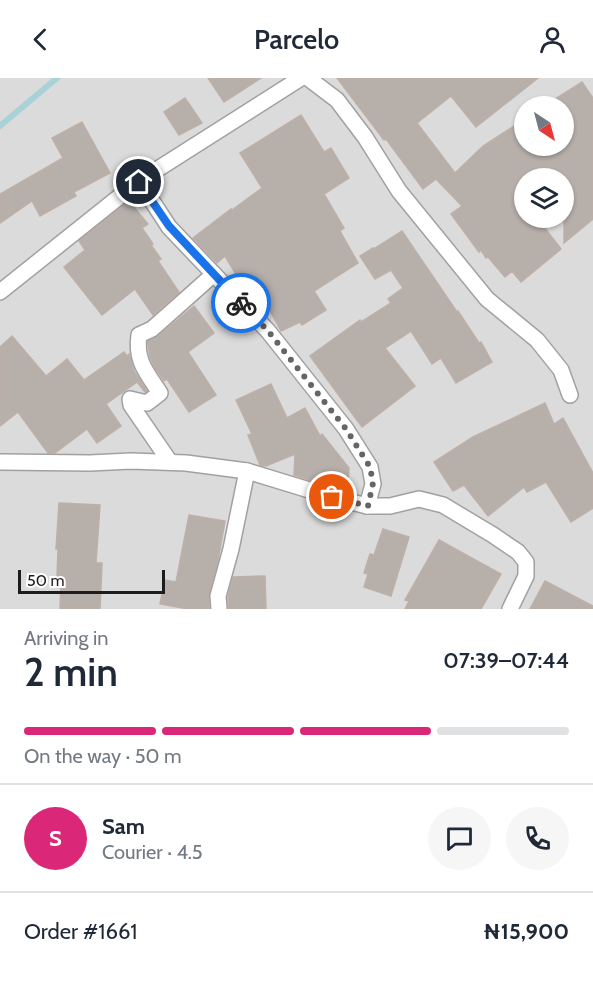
<!DOCTYPE html>
<html lang="en">
<head>
<meta charset="utf-8">
<style>
  body { margin:0; font-family:Cabin,sans-serif; background:#f6f6f7; color:#1f2937; height:100vh; display:flex; flex-direction:column; font-size:22px; white-space:nowrap }
  * { box-sizing:border-box; margin:0 }
  p { font-size:20px; color:#747a83 }
  .icon { flex:none; width:33px; height:33px; fill:none; stroke:currentColor; stroke-width:2; stroke-linecap:round; stroke-linejoin:round }
  .map { position:relative; height:531px; overflow:hidden }
  .panel { display:flex; flex-direction:column; background:#fff; flex:1 }
  .panel>* { flex:none }
  .needle { width:39px; rotate:144deg }
  .tools { position:absolute; left:514px; top:18px; display:grid; gap:12px }
  .tools a { display:grid; place-items:center; width:60px; height:60px; border-radius:50%; background:#fff; box-shadow:0 2px 4px #0004; font-size:30px }
  .scale { position:absolute; left:18px; bottom:15px; width:147px; box-sizing:border-box; padding-left:6px; border:3px solid #1d1d1d; border-top:0; font-size:16px; line-height:21px; white-space:nowrap; color:#1d1d1d; -webkit-text-stroke:4px #fff; paint-order:stroke }
  .pin { position:absolute; display:grid; place-items:center; width:51px; height:51px; color:#fff; margin:-26px; border:3px solid #fff; border-radius:50%; box-shadow:0 2px 6px #0007 }
  .courier { position:absolute; display:grid; place-items:center; width:60px; height:60px; margin:-30px; border:4px solid #1a73e8; border-radius:50%; background:#fff; color:#222; box-shadow:0 2px 8px #0007 }
  .headline em { font-style:normal; font-weight:600 }
  .headline div { display:flex; flex-direction:column-reverse }
  .headline { display:flex; align-items:center; justify-content:space-between; height:102px; padding:0 24px }
  h1 { font-size:39px; font-weight:600; line-height:45px }
  .bar { display:grid; grid-template-columns:repeat(4,1fr); gap:9px 6px; align-content:center; height:72px; padding:0 24px }
  .bar i { height:8px; border-radius:4px; background:#e0e1e3 }
  .bar .current { background:#db2777 }
  .bar p { grid-column:span 4 }
  .line { display:flex; align-items:center; gap:15px; padding:0 24px; border-top:2px solid #e0e1e3 }
  .line div { flex:1 }
  .round { display:grid; place-items:center; flex:none; width:63px; height:63px; border-radius:32px; background:#f6f6f7 }
  header { display:flex; justify-content:space-between; align-items:center; height:78px; padding:0 24px; background:#fff; font-size:27px; font-weight:600 }
  .map>svg:first-child { display:block }
  .residential { fill:#dbdbdb; fill-rule:evenodd }
  .lines { fill:none; stroke-linecap:round; stroke-linejoin:round }
  .stream { stroke:#a8d1d8; stroke-width:6 }
  .building { fill:#b7afaa; stroke:#beb0a8; stroke-width:1.5 }
  .minor-casing { stroke:#a1a1a1; stroke-width:18 }
  .minor { stroke:#fff; stroke-width:15 }
  .done { stroke:#666563; stroke-width:6; stroke-dasharray:0 10.8 }
  .route { stroke:#1a73e8; stroke-width:8 }
</style>
</head>
<body>
<header><svg class="icon" aria-label="back" viewBox="0 0 24 24"><path d="M15 5l-7 7 7 7"/></svg>Parcelo<svg class="icon" aria-label="person" viewBox="0 0 24 24"><circle cx="12" cy="8" r="4"/><path d="M4 21q1-7 8-7t8 7"/></svg></header>
<div class="map">
<svg width="593" height="531" viewBox="0 0 593 531">
  <rect width="100%" height="100%" fill="#eeeae4"/>
  <path class="residential" d="M0,0H593V531H0ZM525,28H564V68H525ZM525,100H564V140H525Z"/>
  <g class="lines">
    <path class="stream" d="M0,48L57,0"/>
  </g>
  <g class="building">
    <path d="M208,0H261L224,24Z"/>
    <path d="M337,0H538L476,49L451,18L417,45L455,95L483,68L525,41V68H564V28H544L582,4L593,20V141L564,165V100H525V140H537L561,171L521,204L512,193L505,199L488,179L486,180L481,172L479,174L451,136L462,128L436,101L423,111L386,61L384,62Z"/>
    <path d="M185,20L202,45L179,57L164,34Z"/>
    <path d="M301,37L324,74L331,70L349,100L324,116L344,150L340,153L358,185L314,213L326,232L302,247L300,244L281,253L262,218L253,223L250,220L225,178L217,185L193,160L231,131L232,132L262,110L240,75Z"/>
    <path d="M82,44L110,95L74,114L76,118L40,138L32,123L0,145V116L63,80L52,60Z"/>
    <path d="M129,123L148,146L142,150L153,166L151,167L161,181L158,183L179,214L153,237L135,211L102,237L64,189L85,172L79,163Z"/>
    <path d="M402,153L457,234L458,233L479,265L481,264L492,284L456,305L441,280L432,286L411,253L385,270L415,308L362,349L310,278L360,242L361,244L391,225L388,221L403,210L391,192L375,201L360,178L373,170L374,171Z"/>
    <path d="M194,228L214,255L188,274L216,317L189,334L167,301L164,303L155,290L150,279L148,266V263L158,258Z"/>
    <path d="M12,258L46,298L67,281L84,302L124,274L127,278L129,276L134,293L147,313L145,314L137,304L106,326L121,348L97,365L87,351L55,375H48L18,334L0,348V269Z"/>
    <path d="M271,306L287,340L305,330L320,358L322,356L349,390L348,406L319,405L294,397L295,376L266,388L260,387L248,357L252,356L236,322Z"/>
    <path d="M545,325L554,346L563,340L593,395V430L571,444L546,404L527,414L524,409L488,438L464,407L453,413L434,384L473,359Z"/>
    <path d="M59,425L100,427L96,485H102L100,531H60L61,499H57L58,471H56Z"/>
    <path d="M189,437L225,443L218,482L209,516V531H188L160,526L165,502L176,504Z"/>
    <path d="M383,451L409,459L391,518L364,509L368,496L364,495L370,476L374,477Z"/>
    <path d="M439,462L501,496L481,531H405L409,523L405,522Z"/>
    <path d="M265,498L266,531H229L228,519L233,499Z"/>
    <path d="M545,503L593,528V531H530Z"/>
  </g>
  <g class="lines">
    <g class="minor-casing">
      <g id="minor">
        <path d="M308,0L337,22L365,59L399,113L487,221L537,262L561,292L570,317"/>
        <path d="M139,103L169,149L268,253L346,351L370,389L373,406L367,428"/>
        <path d="M0,214L139,103L301,0"/>
        <path d="M0,384L90,385L131,383L186,385L247,393L332,419L367,428H390L419,421L443,427L493,457L518,474L526,484V498L510,531"/>
        <path d="M170,384L131,327L130,321L147,325L160,315C147,295 135,283 139,257L152,251L214,196"/>
        <path d="M219,531L218,518L231,471L247,393"/>
      </g>
    </g>
    <use href="#minor" class="minor"/>
  </g>
  <g class="lines">
    <path class="done" d="M241,225L268,253L346,351L370,389L373,405L368,428L332,419"/>
    <path class="route" d="M139,104L169,148L241,225"/>
  </g>
</svg>
<div class="tools">
<a><svg class="needle" viewBox="-14 -14 28 28"><path d="M0-13l5 13h-10z" fill="#e53935"/><path d="M0 13l5-13h-10z" fill="#747a83"/></svg></a>
<a><svg class="icon" aria-label="layers" viewBox="0 0 24 24"><path d="M12 4l9 5-9 5-9-5zM3 14l9 5 9-5"/></svg></a>
</div>
<div class="scale">50 m</div>
<div class="pin" style="left:332px;top:419px;background:#ea580c"><svg class="icon" aria-label="bag" viewBox="0 0 24 24"><path d="M5 8h14l-1 12H6zM9 8a3 3 0 0 1 6 0"/></svg></div>
<div class="pin" style="left:139px;top:104px;background:#1f2937"><svg class="icon" aria-label="home" viewBox="0 0 24 24"><path d="M3 11l9-7 9 7M6 9v11h12V9"/></svg></div>
<div class="courier" style="left:241px;top:225px"><svg class="icon" aria-label="bike" viewBox="0 0 24 24"><circle cx="6" cy="16" r="4"/><circle cx="18" cy="16" r="4"/><path d="M6 16l4-8h5l3 8M10 8l3 8H6M13 5h3"/></svg></div>
</div>
<section class="panel">
<div class="headline"><div><h1>2 min</h1><p>Arriving in</p></div><em>07:39–07:44</em></div>
<div class="bar"><i class="current"></i><i class="current"></i><i class="current"></i><i></i><p>On the way · 50 m</p></div>
<div class="line" style="height:108px"><b class="round" style="background:#db2777;color:#fff">S</b><div><b>Sam</b><p>Courier · 4.5</p></div><a class="round"><svg class="icon" aria-label="chat" viewBox="0 0 24 24"><path d="M4 5h16v11H9l-5 4z"/></svg></a><a class="round"><svg class="icon" aria-label="phone" viewBox="0 0 24 24"><path d="M5 4h4l2 5-3 2q2 4 5 5l2-3 5 2v4C11 20 4 13 5 4z"/></svg></a></div>
<div class="line" style="height:78px"><div>Order #1661</div><b>₦15,900</b></div>
</section>
</body>
</html>
